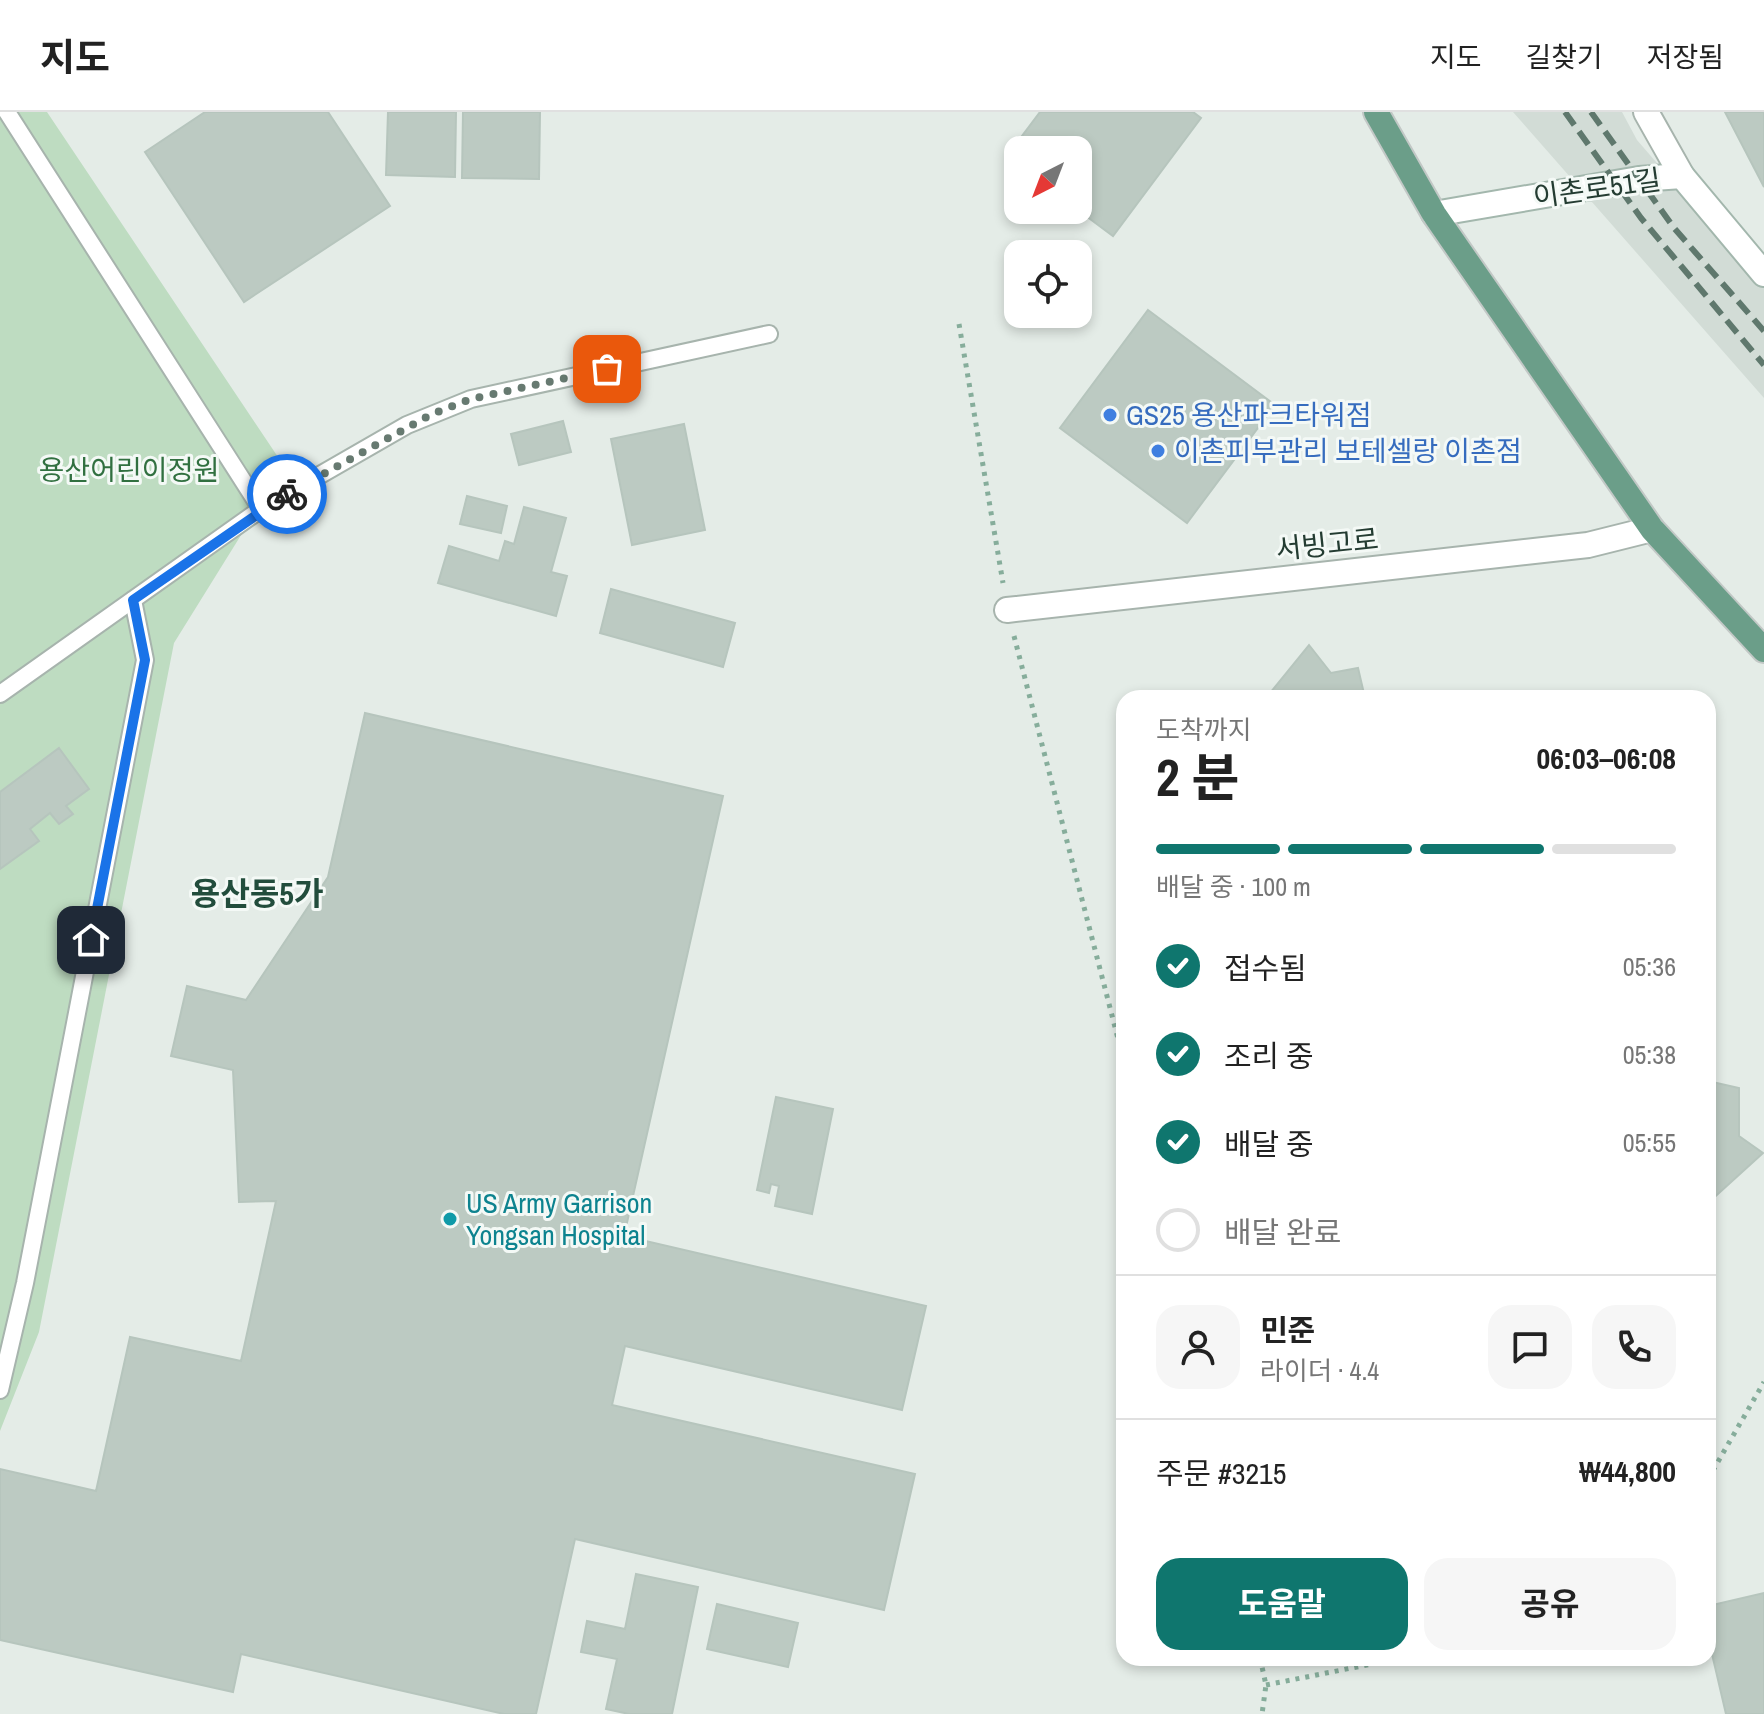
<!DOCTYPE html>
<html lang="ko">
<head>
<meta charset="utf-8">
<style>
  body { margin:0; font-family:"Archivo Narrow","Noto Sans KR",sans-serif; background:#f6f6f6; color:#222; height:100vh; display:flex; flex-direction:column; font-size:30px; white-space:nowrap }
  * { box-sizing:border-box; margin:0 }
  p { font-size:26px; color:#767676 }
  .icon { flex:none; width:44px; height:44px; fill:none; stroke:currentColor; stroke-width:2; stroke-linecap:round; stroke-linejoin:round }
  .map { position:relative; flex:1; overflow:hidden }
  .drawer { position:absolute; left:1116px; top:578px; width:600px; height:976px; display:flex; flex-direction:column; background:#fff; border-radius:24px; box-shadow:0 4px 12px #0003 }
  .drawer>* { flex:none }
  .needle { width:52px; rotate:222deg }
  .tools { position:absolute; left:1004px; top:24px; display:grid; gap:16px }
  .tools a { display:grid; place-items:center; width:88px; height:88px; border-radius:16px; background:#fff; box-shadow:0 4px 12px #0003; font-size:40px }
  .pin { position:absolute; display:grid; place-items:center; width:68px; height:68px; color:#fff; margin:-34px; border-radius:16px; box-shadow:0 4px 12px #0006 }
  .courier { position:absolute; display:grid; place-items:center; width:80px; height:80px; margin:-40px; border:6px solid #1a73e8; border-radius:50%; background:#fff; color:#222; box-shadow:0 2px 10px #0007 }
  .summary em { font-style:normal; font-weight:700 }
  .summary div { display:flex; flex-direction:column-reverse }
  .summary { display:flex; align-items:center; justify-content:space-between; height:136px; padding:0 40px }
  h1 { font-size:52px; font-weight:700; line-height:60px }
  .bar { display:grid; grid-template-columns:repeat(4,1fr); gap:12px 8px; align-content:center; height:96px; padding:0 40px }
  .bar i { height:10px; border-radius:6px; background:#e0e0e0 }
  .bar .on { background:#0f766e }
  .bar p { grid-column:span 4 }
  .line { display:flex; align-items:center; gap:20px; padding:0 40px; border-top:2px solid #e0e0e0 }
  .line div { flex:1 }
  .round { display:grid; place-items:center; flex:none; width:84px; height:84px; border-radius:24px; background:#f6f6f6 }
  ol { padding:0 40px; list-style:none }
  li { display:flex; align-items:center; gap:24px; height:88px }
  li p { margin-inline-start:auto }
  li .icon { padding:8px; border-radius:50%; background:#0f766e; color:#fff; stroke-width:4 }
  li:last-child { color:#767676 }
  li i { width:44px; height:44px; border:4px solid #e0e0e0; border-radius:50% }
  .primary-button { display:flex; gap:16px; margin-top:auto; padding:16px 40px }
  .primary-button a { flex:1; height:92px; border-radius:24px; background:#0f766e; color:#fff; font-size:32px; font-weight:700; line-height:92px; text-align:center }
  .primary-button a+a { background:#f6f6f6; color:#222 }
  header { display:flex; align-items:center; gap:48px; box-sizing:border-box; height:112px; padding:0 40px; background:#fff; border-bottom:2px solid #e0e0e0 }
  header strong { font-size:38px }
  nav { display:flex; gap:44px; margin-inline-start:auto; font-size:28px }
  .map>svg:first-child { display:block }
  .built { fill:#d2dcd6 }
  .green { fill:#bedcc1 }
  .building { fill:#bccac2; stroke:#b6c5bd; stroke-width:2 }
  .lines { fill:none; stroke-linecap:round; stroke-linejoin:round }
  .lane-casing { stroke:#a7b4ad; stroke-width:20 }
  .street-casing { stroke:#a7b4ad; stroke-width:28 }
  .secondary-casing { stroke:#a3b7ad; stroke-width:28 }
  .primary-casing { stroke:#c2c8c6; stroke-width:28 }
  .path { stroke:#86ad9b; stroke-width:5; stroke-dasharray:4 6; stroke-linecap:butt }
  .lane { stroke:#fff; stroke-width:16 }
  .street { stroke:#fff; stroke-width:24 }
  .secondary { stroke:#fff; stroke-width:24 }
  .primary { stroke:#6b9e89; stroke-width:24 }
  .rail { stroke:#5f786d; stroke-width:6; stroke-dasharray:16 8; stroke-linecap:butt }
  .done { stroke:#677a71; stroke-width:8; stroke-dasharray:0 14.4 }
  .route { stroke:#1a73e8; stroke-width:10 }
  .shop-dot { fill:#3f7fe0; stroke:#f4f9f6; stroke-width:3 }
  .culture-dot { fill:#0f9aa8; stroke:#f4f9f6; stroke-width:3 }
  .labels { text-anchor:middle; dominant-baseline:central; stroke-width:6; stroke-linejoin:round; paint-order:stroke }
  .street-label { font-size:28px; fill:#243c32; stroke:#f4f9f6 }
  .shop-label { font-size:28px; fill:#366cbe; stroke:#f4f9f6; text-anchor:start }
  .park-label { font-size:28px; fill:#317040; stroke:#f4f9f6 }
  .culture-label { font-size:28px; fill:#0d838f; stroke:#f4f9f6; text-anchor:start }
  .quarter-label { font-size:32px; font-weight:bold; fill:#224d3c; stroke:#f4f9f6 }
</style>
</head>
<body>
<header>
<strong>지도</strong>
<nav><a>지도</a><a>길찾기</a><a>저장됨</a></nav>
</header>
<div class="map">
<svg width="1764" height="1602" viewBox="0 0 1764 1602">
  <rect width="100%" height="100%" fill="#e4ece7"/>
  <path class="built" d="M1513,0H1622L1637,28L1764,175V286Z"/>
  <path class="green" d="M0,0H47L284,354L174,531L39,1220L0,1319Z"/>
  <g class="building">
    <path d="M205,0H328L390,94L244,190L145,40Z"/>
    <path d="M388,0H456L455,65L386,63Z"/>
    <path d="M463,0H540L539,67L462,66Z"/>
    <path d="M1040,0H1193L1201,6L1113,124L1078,98V38H1018V53L1007,44Z"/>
    <path d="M1725,0H1764V75Z"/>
    <path d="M1148,198L1275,293L1187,411L1060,316Z"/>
    <path d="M563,309L571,340L519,353L511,322Z"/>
    <path d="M684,312L705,418L632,433L611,327Z"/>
    <path d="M467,384L507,394L501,421L460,412Z"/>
    <path d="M524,395L566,406L551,460L567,464L556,504L438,471L449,434L499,449L505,429L514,432Z"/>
    <path d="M611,477L735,511L723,555L600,521Z"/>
    <path d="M1309,533L1331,561L1358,556L1365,586H1266Z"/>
    <path d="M365,601L723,684L624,1124L926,1194L902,1298L625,1234L612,1293L915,1362L884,1498L575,1427L536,1602H504L241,1542L233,1580L0,1528V1357L96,1379L130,1225L241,1249L276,1089L239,1090L233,958L171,944L187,874L246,888L328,765Z"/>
    <path d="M59,636L89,677L66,694L73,702L59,712L50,701L30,717L39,729L0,757V680Z"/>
    <path d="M1708,969L1739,976V1024L1763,1041L1708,1091Z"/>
    <path d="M776,985L833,997L812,1102L775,1094L779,1074L771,1072L769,1081L757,1078Z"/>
    <path d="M636,1462L698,1475L672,1602H629L606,1597L617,1547L581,1540L587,1509L625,1517Z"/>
    <path d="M1764,1481V1602H1726L1708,1525V1494Z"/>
    <path d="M717,1492L798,1511L788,1555L707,1537Z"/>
  </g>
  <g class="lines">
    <g class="lane-casing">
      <g id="lane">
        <path d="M261,397L407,313L471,287L769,222"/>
        <path d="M0,582L261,397L7,0"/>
        <path d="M0,1278L25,1171L145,548L133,488"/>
      </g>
    </g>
    <g class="street-casing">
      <g id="street">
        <path d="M1646,0L1682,64"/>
        <path d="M1007,498L1588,433L1652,417"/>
      </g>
    </g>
    <g class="secondary-casing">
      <path id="secondary" d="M1434,102L1639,67L1682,64L1764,162"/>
    </g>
    <g class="primary-casing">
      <path id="primary" d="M1376,0L1434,102L1652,417L1764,538"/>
    </g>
    <g class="path">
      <path d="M959,212L1003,471"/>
      <path d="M1014,524L1124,950"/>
      <path d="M1708,1367L1764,1270"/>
      <path d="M1260,1546L1266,1573L1262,1602"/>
      <path d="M1266,1573L1402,1546"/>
    </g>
    <use href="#lane" class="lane"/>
    <use href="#street" class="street"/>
    <use href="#secondary" class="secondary"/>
    <use href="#primary" class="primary"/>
    <g class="rail">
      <path d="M1565,0L1641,106L1764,253"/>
      <path d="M1591,0L1674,116L1764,219"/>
    </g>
  </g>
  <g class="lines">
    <path class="done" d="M287,382L432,302L471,287L607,257"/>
    <path class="route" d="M91,828L145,548L133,488L287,382"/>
  </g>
  <g class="shop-dot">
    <circle cx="1110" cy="303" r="8"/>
    <circle cx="1158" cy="339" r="8"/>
  </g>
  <circle class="culture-dot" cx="450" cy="1107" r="8"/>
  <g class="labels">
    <g class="street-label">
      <text transform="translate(1597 76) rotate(-8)">이촌로51길</text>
      <text transform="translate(1327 432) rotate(-6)">서빙고로</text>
    </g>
    <g class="shop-label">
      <text x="1126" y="303">GS25 용산파크타워점</text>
      <text x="1174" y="339">이촌피부관리 보테셀랑 이촌점</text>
    </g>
    <g class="park-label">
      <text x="129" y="358">용산어린이정원</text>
    </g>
    <g class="culture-label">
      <text x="466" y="1091">US Army Garrison<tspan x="466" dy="32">Yongsan Hospital</tspan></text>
    </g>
    <g class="quarter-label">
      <text x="257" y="781">용산동5가</text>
    </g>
  </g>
</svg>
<div class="tools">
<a><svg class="needle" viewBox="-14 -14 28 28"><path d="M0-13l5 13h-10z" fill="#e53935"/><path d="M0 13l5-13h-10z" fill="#767676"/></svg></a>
<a><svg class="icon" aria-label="locate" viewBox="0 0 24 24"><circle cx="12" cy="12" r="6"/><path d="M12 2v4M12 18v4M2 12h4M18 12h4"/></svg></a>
</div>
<div class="pin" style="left:607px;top:257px;background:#ea580c"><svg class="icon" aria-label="bag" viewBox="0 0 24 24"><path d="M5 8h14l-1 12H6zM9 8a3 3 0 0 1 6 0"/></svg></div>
<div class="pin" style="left:91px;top:828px;background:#1f2937"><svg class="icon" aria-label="home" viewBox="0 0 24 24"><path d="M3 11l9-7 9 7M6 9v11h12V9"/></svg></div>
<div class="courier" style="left:287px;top:382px"><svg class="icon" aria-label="bike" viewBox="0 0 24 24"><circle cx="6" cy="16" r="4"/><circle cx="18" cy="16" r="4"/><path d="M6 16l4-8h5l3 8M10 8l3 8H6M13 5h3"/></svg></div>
<section class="drawer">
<div class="summary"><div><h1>2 분</h1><p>도착까지</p></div><em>06:03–06:08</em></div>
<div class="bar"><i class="on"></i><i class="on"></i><i class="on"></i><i></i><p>배달 중 · 100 m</p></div>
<ol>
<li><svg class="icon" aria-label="check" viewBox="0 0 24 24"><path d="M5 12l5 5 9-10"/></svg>접수됨<p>05:36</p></li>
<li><svg class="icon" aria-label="check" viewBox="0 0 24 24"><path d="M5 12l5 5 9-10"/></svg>조리 중<p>05:38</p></li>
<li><svg class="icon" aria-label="check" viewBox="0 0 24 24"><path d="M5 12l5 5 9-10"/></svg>배달 중<p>05:55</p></li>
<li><i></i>배달 완료</li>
</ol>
<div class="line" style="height:144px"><a class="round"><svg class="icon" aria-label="person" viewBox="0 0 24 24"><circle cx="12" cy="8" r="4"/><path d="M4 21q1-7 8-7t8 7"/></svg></a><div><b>민준</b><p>라이더 · 4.4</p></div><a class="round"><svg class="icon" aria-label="chat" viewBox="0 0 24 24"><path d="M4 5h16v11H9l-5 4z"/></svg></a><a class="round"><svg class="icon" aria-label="phone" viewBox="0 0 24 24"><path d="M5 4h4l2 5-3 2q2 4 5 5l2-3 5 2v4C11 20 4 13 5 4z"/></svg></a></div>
<div class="line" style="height:104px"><div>주문 #3215</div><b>₩44,800</b></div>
<div class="primary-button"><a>도움말</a><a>공유</a></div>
</section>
</div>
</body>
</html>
